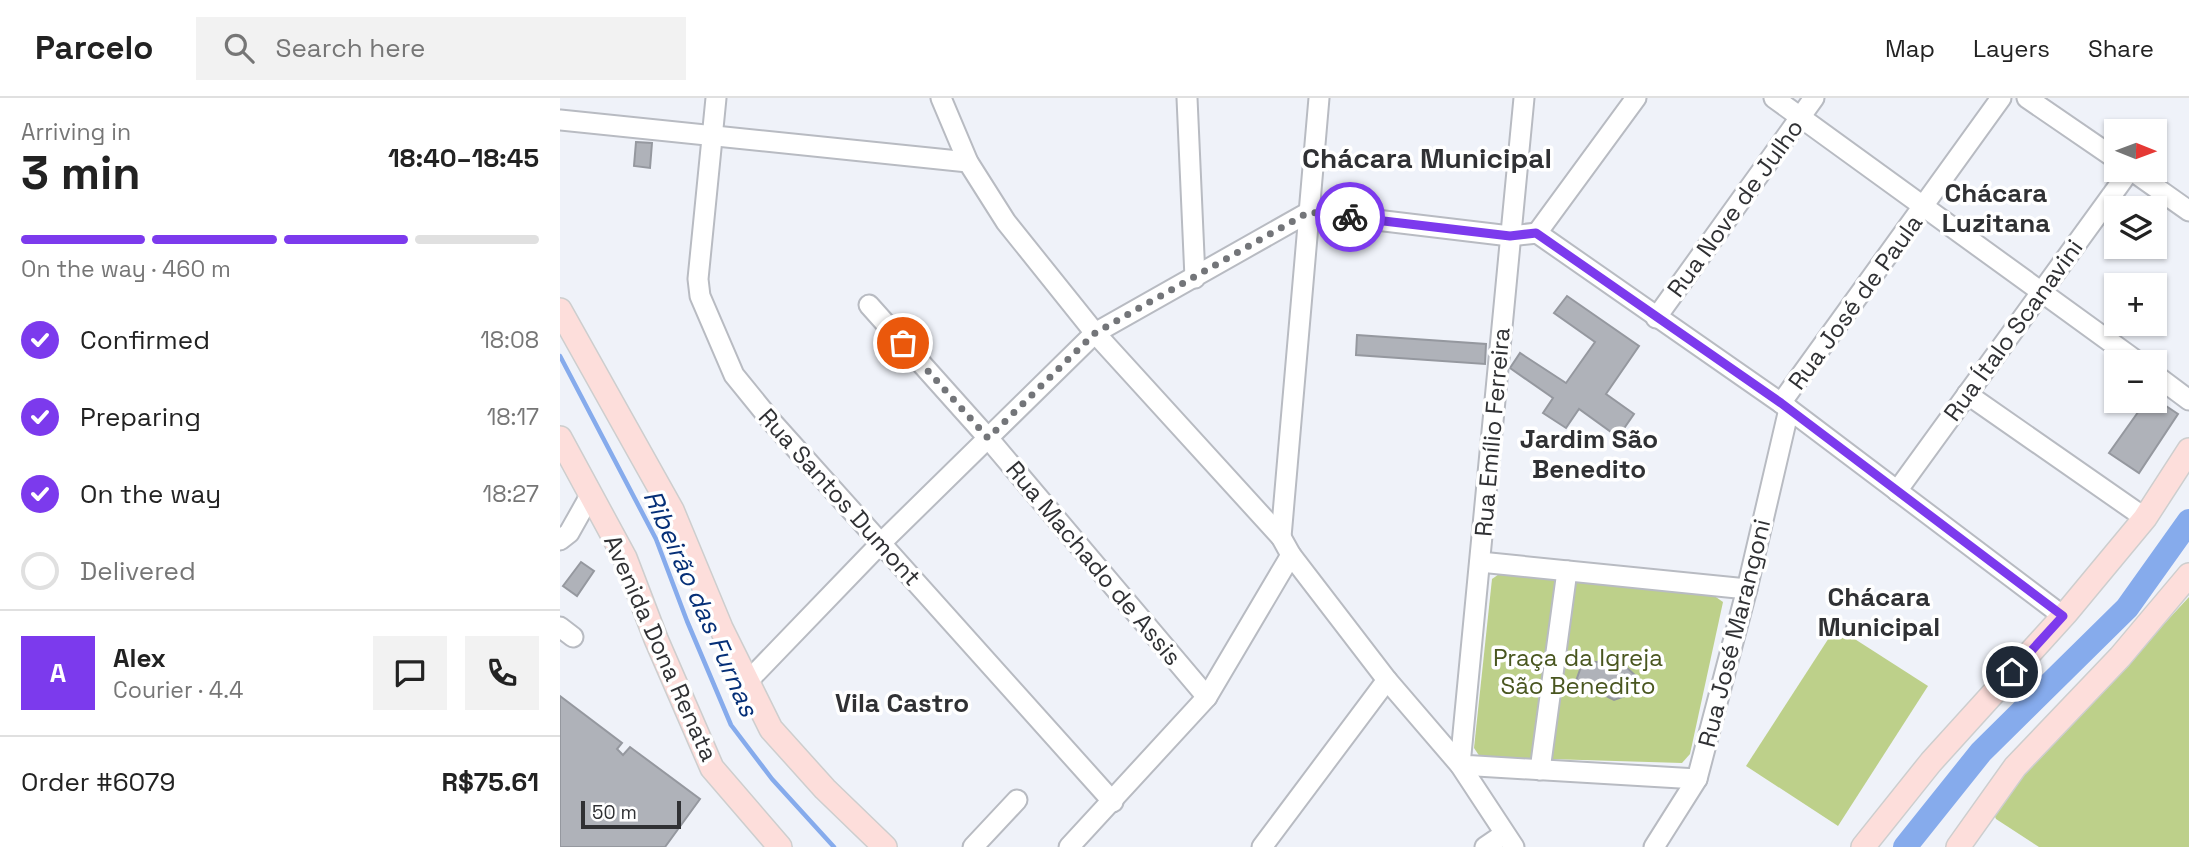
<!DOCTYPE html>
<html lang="en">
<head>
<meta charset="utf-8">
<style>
  body { margin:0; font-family:"Space Grotesk",sans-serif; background:#f2f2f2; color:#222; height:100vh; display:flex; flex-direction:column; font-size:26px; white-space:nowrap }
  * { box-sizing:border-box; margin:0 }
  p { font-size:23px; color:#767676 }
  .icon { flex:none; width:38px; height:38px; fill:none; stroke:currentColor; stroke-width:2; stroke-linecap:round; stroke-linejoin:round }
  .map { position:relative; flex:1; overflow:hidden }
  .side { display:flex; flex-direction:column; background:#fff; width:560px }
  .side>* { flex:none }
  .needle { width:46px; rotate:91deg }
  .buttons { position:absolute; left:1544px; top:21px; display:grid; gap:14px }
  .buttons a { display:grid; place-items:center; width:63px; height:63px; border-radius:0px; background:#fff; box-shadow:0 2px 5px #0004; font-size:35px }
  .scale { position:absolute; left:21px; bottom:18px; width:100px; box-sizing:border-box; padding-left:7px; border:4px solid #303134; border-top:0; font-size:19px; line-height:24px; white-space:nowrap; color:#303134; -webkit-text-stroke:5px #fff; paint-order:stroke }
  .pin { position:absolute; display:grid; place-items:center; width:60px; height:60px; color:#fff; margin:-30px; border:4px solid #fff; border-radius:50%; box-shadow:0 2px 7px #0007 }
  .courier { position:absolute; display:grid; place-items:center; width:70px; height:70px; margin:-35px; border:5px solid #7c3aed; border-radius:50%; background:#fff; color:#222; box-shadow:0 2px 9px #0007 }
  .head em { font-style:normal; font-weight:700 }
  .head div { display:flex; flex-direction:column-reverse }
  .head { display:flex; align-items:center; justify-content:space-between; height:119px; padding:0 21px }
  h1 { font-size:46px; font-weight:700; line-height:52px }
  .bar { display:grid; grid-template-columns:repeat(4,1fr); gap:10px 7px; align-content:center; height:84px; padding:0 21px }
  .bar i { height:9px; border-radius:5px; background:#e0e0e0 }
  .bar .selected { background:#7c3aed }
  .bar p { grid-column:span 4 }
  .line { display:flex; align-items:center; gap:18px; padding:0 21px; border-top:2px solid #e0e0e0 }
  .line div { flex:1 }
  .round { display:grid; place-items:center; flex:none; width:74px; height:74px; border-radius:0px; background:#f2f2f2 }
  ol { padding:0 21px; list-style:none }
  li { display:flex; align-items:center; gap:21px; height:77px }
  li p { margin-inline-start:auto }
  li .icon { padding:7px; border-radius:50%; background:#7c3aed; color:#fff; stroke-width:4 }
  li:last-child { color:#767676 }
  li i { width:38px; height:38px; border:4px solid #e0e0e0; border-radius:50% }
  header { display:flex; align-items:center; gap:42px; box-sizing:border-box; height:98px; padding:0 35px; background:#fff; border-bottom:2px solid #e0e0e0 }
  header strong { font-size:33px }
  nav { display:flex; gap:38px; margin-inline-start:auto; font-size:24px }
  .search { width:490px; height:63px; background:#f2f2f2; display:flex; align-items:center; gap:18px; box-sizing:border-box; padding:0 24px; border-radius:0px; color:#767676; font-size:26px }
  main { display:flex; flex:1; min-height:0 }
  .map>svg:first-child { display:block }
  .green { fill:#bdd08a }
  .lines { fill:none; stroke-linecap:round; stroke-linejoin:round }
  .stream { stroke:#86abec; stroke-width:4.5 }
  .river { stroke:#86abec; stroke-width:24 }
  .building { fill:#afb2b9; stroke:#95989f; stroke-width:2 }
  .minor-casing { stroke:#b8bbc2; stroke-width:23 }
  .major-casing { stroke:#cdcece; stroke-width:26 }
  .minor { stroke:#fff; stroke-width:19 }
  .major { stroke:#fddedb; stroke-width:23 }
  .done { stroke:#737579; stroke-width:7; stroke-dasharray:0 12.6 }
  .route { stroke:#7c3aed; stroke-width:9 }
  .labels { text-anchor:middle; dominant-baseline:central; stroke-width:7; stroke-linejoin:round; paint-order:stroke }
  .street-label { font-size:24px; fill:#303134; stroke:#fff }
  .park-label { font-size:24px; fill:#49561f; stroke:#fff }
  .neighbourhood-label { font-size:26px; font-weight:bold; fill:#303134; stroke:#fff }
  .water-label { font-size:26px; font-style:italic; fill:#052f77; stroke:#fff }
  .quarter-label { font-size:28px; font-weight:bold; fill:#303134; stroke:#fff }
</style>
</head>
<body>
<header>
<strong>Parcelo</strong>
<div class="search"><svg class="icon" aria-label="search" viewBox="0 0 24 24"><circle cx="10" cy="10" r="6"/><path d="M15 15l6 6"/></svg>Search here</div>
<nav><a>Map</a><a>Layers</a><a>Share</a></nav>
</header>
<main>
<section class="side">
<div class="head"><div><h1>3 min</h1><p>Arriving in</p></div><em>18:40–18:45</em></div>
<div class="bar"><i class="selected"></i><i class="selected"></i><i class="selected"></i><i></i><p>On the way · 460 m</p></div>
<ol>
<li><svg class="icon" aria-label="check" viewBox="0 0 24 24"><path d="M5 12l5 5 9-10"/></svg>Confirmed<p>18:08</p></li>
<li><svg class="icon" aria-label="check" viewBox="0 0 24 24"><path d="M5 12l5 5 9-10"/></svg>Preparing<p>18:17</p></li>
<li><svg class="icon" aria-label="check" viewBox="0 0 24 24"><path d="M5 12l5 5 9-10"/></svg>On the way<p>18:27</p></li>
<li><i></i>Delivered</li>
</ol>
<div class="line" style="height:126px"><b class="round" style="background:#7c3aed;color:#fff">A</b><div><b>Alex</b><p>Courier · 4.4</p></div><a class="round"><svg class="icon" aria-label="chat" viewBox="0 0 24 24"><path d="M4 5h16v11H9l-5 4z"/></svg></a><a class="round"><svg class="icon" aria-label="phone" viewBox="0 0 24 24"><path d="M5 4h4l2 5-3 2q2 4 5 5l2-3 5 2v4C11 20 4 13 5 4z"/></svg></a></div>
<div class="line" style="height:91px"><div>Order #6079</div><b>R$75.61</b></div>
</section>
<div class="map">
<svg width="1629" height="749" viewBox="0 0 1629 749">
  <rect width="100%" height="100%" fill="#eff2f9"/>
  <g class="green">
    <path d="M942,474L1153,497L1163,504L1130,656L1122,665L920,659L914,650L932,481Z"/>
    <path d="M1629,499V749H1479L1436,721L1432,712Z"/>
    <path d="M1276,529L1368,588L1278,728L1186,668Z"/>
  </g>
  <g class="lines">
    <path class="stream" d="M0,258L96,441L127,523L171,627L212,681L274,749"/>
    <path class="river" d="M1345,749L1421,654L1567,510L1629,423"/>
  </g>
  <g class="building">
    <path d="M76,44L92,45L90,70L74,68Z"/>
    <path d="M1007,198L1079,248L1046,296L1074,316L1058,339L1019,311L1006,330L983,315L993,300L950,270L960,255L1006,285L1035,244L994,215Z"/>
    <path d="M797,237L926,246L925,266L796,257Z"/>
    <path d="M1594,300L1618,316L1579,375L1549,355L1586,303H1594Z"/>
    <path d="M21,464L34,473L17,498L3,488Z"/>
    <path d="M1058,561L1082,584L1074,593L1066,594L1065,598L1054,602L1016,583L1022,566Z"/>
    <path d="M0,598L62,645L57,651L63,657L70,649L140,701L105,749H0Z"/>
  </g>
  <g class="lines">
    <g class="minor-casing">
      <g id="minor">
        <path d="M156,0L138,181L140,198L174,277L213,325L553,704"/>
        <path d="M381,0L408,64L446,124L535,235L721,439L731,457L827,582L900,667L954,749"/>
        <path d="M627,0L635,180"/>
        <path d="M964,0L900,667L1137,681"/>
        <path d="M1214,0L1578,264"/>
        <path d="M1467,0L1556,61"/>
        <path d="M0,22L408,64"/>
        <path d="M1571,72L1629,113"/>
        <path d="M977,135L1076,0"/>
        <path d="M309,207L428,340L647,599"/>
        <path d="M1096,220L1254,0"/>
        <path d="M1594,276L1629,302"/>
        <path d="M1407,296L1585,420"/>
        <path d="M1221,305L1441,0"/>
        <path d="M1337,393L1570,72"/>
        <path d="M721,439L759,0"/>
        <path d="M0,442L9,435L31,396"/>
        <path d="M920,464L1187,491"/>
        <path d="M0,529L13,539"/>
        <path d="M188,583L321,445L535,235L749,114L950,138L977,135L1221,305L1503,518"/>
        <path d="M980,672L1007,473"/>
        <path d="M413,749L457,702"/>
        <path d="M509,749L647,599L731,457"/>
        <path d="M702,749L827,582"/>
        <path d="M925,749L944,736"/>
        <path d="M1094,749L1137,681L1187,491L1229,311"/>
      </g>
    </g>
    <g class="major-casing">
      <g id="major">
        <path d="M0,212L112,412L161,530L211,631L265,691L325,749"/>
        <path d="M0,340L65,460L96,541L152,670L220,749"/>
        <path d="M1303,749L1371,664L1507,514L1585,420L1629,352"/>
        <path d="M1398,749L1455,669L1560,559L1629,477"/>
      </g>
    </g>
    <use href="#minor" class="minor"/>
    <use href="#major" class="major"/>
  </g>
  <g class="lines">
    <path class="done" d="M343,245L428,340L535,235L749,114L790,119"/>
    <path class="route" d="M790,119L950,138L976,135L1221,305L1503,518L1452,574"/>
  </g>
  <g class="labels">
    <g class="street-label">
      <text transform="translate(1175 110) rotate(-54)">Rua Nove de Julho</text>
      <text transform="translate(1295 204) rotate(-54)">Rua José de Paula</text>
      <text transform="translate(1453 232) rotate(-54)">Rua Ítalo Scanavini</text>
      <text transform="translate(932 334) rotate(-85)">Rua Emílio Ferreira</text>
      <text transform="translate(280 399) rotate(48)">Rua Santos Dumont</text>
      <text transform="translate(534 465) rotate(50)">Rua Machado de Assis</text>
      <text transform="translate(1174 535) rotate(-76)">Rua José Marangoni</text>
      <text transform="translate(101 550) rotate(66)">Avenida Dona Renata</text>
    </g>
    <g class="park-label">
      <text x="1018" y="559">Praça da Igreja<tspan x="1018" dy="28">São Benedito</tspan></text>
    </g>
    <g class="neighbourhood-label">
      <text x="1436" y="95">Chácara<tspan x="1436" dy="30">Luzitana</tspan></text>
      <text x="1029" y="341">Jardim São<tspan x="1029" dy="30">Benedito</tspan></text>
      <text x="1319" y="499">Chácara<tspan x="1319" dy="30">Municipal</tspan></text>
      <text x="342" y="605">Vila Castro</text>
    </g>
    <g class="water-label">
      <text transform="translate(141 505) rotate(66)">Ribeirão das Furnas</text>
    </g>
    <g class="quarter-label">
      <text x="867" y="60">Chácara Municipal</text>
    </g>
  </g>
</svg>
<div class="buttons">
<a><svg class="needle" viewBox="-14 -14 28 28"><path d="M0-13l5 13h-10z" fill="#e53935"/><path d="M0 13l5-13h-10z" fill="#767676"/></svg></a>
<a><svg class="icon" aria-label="layers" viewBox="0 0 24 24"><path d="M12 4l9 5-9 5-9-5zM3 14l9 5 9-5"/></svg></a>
<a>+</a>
<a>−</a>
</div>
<div class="scale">50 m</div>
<div class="pin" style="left:343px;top:245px;background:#ea580c"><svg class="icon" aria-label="bag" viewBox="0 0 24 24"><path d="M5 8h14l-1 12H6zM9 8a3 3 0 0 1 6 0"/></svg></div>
<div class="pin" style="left:1452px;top:574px;background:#1f2937"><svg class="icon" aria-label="home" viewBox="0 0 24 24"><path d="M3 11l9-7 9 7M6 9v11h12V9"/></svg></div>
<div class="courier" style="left:790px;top:119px"><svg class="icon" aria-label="bike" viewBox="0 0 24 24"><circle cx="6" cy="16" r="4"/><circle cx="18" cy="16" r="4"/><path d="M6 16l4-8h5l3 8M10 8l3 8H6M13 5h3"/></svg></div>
</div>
</main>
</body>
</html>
